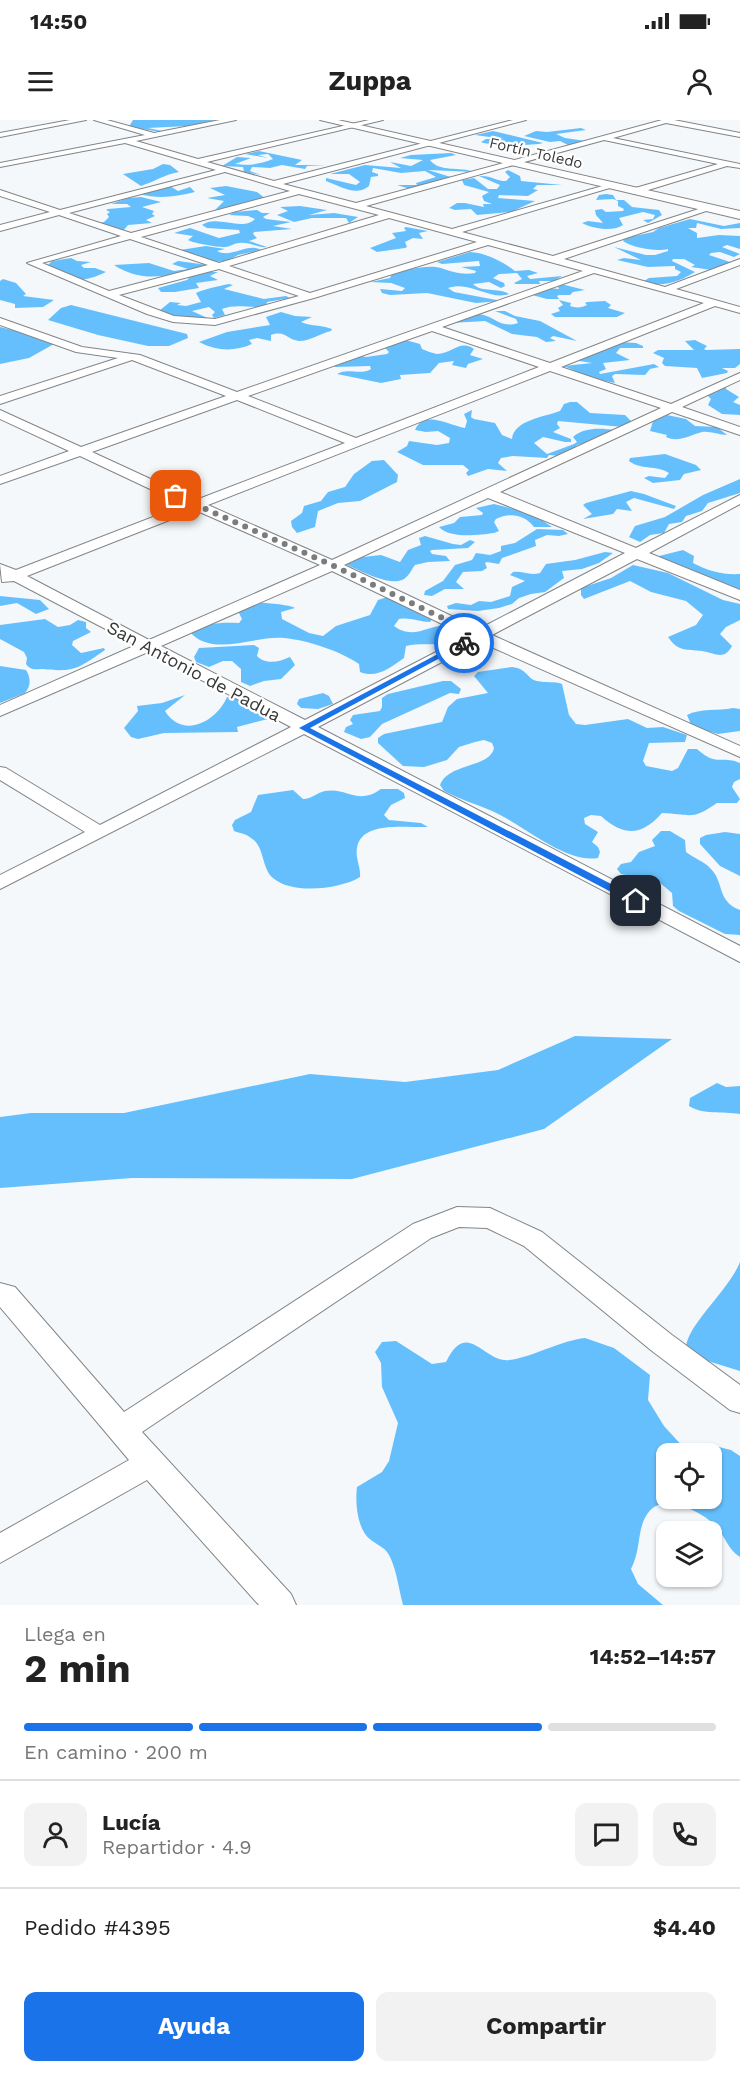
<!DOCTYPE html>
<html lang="es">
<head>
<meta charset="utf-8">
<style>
  body { margin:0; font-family:"Work Sans",sans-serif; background:#f2f2f2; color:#222; height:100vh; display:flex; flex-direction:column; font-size:22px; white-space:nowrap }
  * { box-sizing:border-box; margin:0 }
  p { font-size:20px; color:#767676 }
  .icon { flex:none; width:33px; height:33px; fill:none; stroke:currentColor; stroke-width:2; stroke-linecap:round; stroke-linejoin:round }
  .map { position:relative; height:1485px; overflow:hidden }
  .details { display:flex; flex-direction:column; background:#fff; flex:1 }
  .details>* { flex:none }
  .buttons { position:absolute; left:656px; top:1323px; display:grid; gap:12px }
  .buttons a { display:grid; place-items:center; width:66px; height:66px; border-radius:12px; background:#fff; box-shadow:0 2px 4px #0004; font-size:30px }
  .pin { position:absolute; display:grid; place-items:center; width:51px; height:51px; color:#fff; margin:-26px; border-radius:12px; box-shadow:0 3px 9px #0006 }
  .courier { position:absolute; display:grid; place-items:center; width:60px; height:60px; margin:-30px; border:4px solid #1a73e8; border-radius:50%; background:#fff; color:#222; box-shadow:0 2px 8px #0007 }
  .summary em { font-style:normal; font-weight:700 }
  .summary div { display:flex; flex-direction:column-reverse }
  .summary { display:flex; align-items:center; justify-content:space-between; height:102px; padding:0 24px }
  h1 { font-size:39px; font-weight:700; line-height:45px }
  .bar { display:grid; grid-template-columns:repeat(4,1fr); gap:9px 6px; align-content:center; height:72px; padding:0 24px }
  .bar i { height:8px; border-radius:4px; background:#e0e0e0 }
  .bar .on { background:#1a73e8 }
  .bar p { grid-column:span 4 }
  .line { display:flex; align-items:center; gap:15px; padding:0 24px; border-top:2px solid #e0e0e0 }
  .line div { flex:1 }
  .round { display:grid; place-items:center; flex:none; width:63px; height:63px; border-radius:12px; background:#f2f2f2 }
  .cta { display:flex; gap:12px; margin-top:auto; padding:12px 24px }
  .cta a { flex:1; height:69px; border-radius:12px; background:#1a73e8; color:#fff; font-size:24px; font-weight:700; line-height:69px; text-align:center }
  .cta a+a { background:#f2f2f2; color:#222 }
  .status { display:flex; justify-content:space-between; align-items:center; height:42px; padding:0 30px; background:#fff; direction:ltr }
  .status svg { height:16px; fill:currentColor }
  header { display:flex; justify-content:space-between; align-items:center; height:78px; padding:0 24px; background:#fff; font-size:27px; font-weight:700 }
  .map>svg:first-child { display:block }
  .forest { fill:#66bffd; fill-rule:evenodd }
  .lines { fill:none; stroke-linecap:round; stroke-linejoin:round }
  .minor-casing { stroke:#828587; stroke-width:2 }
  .tertiary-casing { stroke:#828587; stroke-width:2 }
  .minor { fill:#fff; fill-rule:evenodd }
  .tertiary { fill:#fff; fill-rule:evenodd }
  .route { fill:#1a73e8 }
  .done { stroke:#7a7c7d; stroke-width:6; stroke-dasharray:0 10.8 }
  .labels { text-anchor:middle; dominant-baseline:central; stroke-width:4.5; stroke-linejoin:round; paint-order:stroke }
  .far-street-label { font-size:15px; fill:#373939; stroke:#fff }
  .street-label { font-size:18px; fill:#373939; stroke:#fff }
</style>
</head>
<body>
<div class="status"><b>14:50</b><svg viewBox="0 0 49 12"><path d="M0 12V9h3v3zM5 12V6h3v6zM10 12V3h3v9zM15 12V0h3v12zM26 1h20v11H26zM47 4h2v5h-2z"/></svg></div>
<header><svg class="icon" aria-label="menu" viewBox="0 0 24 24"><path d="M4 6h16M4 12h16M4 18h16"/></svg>Zuppa<svg class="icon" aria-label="person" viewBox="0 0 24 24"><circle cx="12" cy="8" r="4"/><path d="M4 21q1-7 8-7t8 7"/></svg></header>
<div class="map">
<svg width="740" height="1485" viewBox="0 0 740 1485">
  <rect width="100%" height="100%" fill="#f5f8fa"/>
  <g class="forest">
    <path d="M133,0H216L188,6L148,8L162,11H175L161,12L123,6L130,5Z"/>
    <path d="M581,8L586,10L556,14L565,18L586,21L585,23L568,25L560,21L550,22L524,16L536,11L547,12Z"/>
    <path d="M493,11L543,23C534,26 488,26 481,22L486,19H504L475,15Z"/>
    <path d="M259,31L302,40L295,45H326L307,46L305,49L282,45L270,48L252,47L250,51L261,55L244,52L243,47L222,46L237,37L251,38L235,44C248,46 261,44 273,39L268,34L258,35L268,38L245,34Z"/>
    <path d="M451,33L456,35L430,40C440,53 460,46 474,52L428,50L454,58L410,69L397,65H417L416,63L436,57L425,51L401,53L373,48L372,52L378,54V56L371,57L369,66C356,77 340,66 326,61V58L356,65L360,62L349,54H330L365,45L401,48L390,42L411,46L423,40L400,38L411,35Z"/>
    <path d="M163,44L170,45L179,52C163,55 156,61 141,66L123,54L153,49Z"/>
    <path d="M508,50L520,56L521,61L562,65H537L533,69L538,70L528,76L499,75L498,78L535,81L511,92L477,95L471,89L455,90L449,88L457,83H465L484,87L483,84H492L484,81L482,76L489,72L464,65L462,60L474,58L488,69H497L500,65L479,56C491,55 495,61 506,61L510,57L505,52Z"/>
    <path d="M170,66L178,71L190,67L195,72C175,77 159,79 139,74Z"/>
    <path d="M226,66L257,72L266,79L215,90L224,81L207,78L225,75L210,68Z"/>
    <path d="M606,74L613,75L616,80H624L632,87L659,90L662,95L648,103L643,100L653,99L655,95L643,92L619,98L623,105C614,112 593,109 582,103L588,101L603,103L596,95L595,90L602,89L606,92L623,91L624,89L618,86V81L613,79L596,80L599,75Z"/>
    <path d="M141,77L161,82L142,87L154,91L152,94L155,96L146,100L152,103L128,105L123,111L96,104L104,102L109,97L107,94L110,92L106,90L108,89L131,87L127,84H111L128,78Z"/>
    <path d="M300,86L327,90L309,95L334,93L358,97L349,103L346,98H312L294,102L277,95L288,91L280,87Z"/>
    <path d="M257,90L262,93H270L263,97L266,99L291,102L273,106L292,109L254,112L253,114L257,118L249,121L267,127C259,128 252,123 244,123C236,122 232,126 226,127C221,128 192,123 188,120L193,116L174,113L190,108L219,118L240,113L239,110L207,108L202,105C217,94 242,112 255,99L248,96L229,95L235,92Z"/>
    <path d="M690,99L724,106L740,103V108L721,109L697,103L696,108H688L697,113V118L719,115L740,116V129L727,125L722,127L740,134L734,137L720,132L711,133L709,135L733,143L711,150L691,147L695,145L684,139H673L672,141L695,152C681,161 660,169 644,161L649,158L677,156L681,152L675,149V146L648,147L617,140L624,138L641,140L614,127L646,135H655L668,131V129C657,132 633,128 623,121L625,118L653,112L659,108Z"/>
    <path d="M406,107L428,111L419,113L423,119L413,118L405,122L407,127L405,128L377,132L370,128L396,118L392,113L406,111L404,108Z"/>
    <path d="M206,126L225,129L217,131C231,139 248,122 261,130L238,135L227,141L213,142L180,130Z"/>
    <path d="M470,132C487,133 503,142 515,151L529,150L538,153L527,156L530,159L562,156L554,161H539L540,164H516L514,163L522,159L517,153L499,154L493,158L504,163L505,166L501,168L489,162L473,164C482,173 498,167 509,174C490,181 470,160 448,168L454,172L502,181L476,183L427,173L390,175L382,173L380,169L402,171L405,168L391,163L370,162L390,158L392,154C405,150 427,144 441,148C453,152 462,155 475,153L476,151L461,147L480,146L479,141L442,144L437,142Z"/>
    <path d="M71,138L77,141L91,142L81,145L84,148H95L106,152C85,162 65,166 48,145L52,141Z"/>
    <path d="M178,141L208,145C175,155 144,165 114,145L149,143L174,151L188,149L172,144Z"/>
    <path d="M209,152H218L210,156L218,160L196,163L199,168L175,172H161L158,168L187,160L192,155Z"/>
    <path d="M3,159L16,163L26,174L23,176L54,180L43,187L15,188V184L0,180V161Z"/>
    <path d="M229,164L233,165L224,169L264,179L286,176L290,178L267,182L266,186C250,189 237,183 222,189L225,195L214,198L212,195L215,192L209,187L192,191L212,200L166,195L159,191L170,182L181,183L177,185L186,186L201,182L196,173C204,169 219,166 229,164Z"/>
    <path d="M561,164L585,170L573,172L570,175H559L557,176L559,179H547L532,175L538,171H546L549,168L559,169L557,165Z"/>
    <path d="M559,180L571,183L570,186C575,188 582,188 587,185L585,183L587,182L605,181L611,185L608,188L625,193L617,197H555L551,194L560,191L558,188L563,185Z"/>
    <path d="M71,185L187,214L188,218L169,226H148L98,215L48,200L61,188Z"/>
    <path d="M495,191H505L515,196L540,201L577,221L553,216L550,218L556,221L546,222L537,217L512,214L485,201L451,203C491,179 492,212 518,203L516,199Z"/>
    <path d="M281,192L295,196L312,197L301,202C309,206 322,205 332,209L331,211C321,213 311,221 299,221C287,220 286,210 271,215V221L257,218L249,220L252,224C234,232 216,231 199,222L227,212L270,205L266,197Z"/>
    <path d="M0,207L29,214L54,224L29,238L0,244Z"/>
    <path d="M402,219L420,224L422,229C427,231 432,233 437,234C452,234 460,219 474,229L470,235L483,239L468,244L466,248L452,245L454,241L439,243L430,253L400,255L401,259L381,263L337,254C348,247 360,256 371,249L370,246L335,247L333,245L356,235L366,237L387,234L389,232L385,228L389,223Z"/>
    <path d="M695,220L707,226L704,229L706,230L740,229V244L735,248H722L728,251L727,253L702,258L697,248L665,246L662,243L664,238L653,233L658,230H694L685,221Z"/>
    <path d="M619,222L636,223L643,226V228H620L616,233L630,240L603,243L606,249L599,252L600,254L654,244L659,247L650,249L645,255L615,254L612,256L615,263L591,258L564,246L592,243L573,240L605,230L608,226Z"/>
    <path d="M726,267V269L739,277L733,282L740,285V295L722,294L708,285L711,279L705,273Z"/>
    <path d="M570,282H577L590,293L625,295L632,302L623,307L558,301L557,304L560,308L553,312L571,319V322H565L543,317L534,323L547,334L574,324L577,322L573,317C584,307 601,308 615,310L600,320L577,325L574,330L561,336L549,335L547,338L513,336L501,338L498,343L507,351L488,349L468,356L466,353L469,350L463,345H423L397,332L407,326L409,321L437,325L449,323L450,318L438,311L426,312L415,310C424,289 450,306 465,308L467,301L464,294L472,290L471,297L474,299L495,303L502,315L512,319C514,300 544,297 560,291L564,284Z"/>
    <path d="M667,295L686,299L695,306L717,307L727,315C719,315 710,311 702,312C690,315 679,323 666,317L667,315L650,311L653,301Z"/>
    <path d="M665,334L696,345L701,350L684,354L680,360L653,363L644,358L649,356L665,358L669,353C657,345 640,350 629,341L630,338Z"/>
    <path d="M384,340L398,355L397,362L360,381L338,383L318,391L315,407L297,413L292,407L291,401L302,393L304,386L321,381L328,372L345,367L354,354L372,341Z"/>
    <path d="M740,359V373L708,383L702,391L686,396L682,402L669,404L664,413L650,415L640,422L629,417L635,406L665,397L703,375Z"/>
    <path d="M631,371L644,374L676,386L674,389L634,378L626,382L632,391L617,389L613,394L583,399L592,394L583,385L586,383Z"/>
    <path d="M494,384L533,394L552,407H534C525,395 510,392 496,399L494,402L499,411L494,413C479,415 450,419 439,407L454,403L460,397L482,395L483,393L476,388Z"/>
    <path d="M537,409L563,410L568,414L559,416L547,415L535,420L536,426L502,438L499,444L487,442L485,443L487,448L482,451L463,452L456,462L464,469H445L432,476L424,475L425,471L443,461L455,445L472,440L476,433L490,435L501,431V426L515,423Z"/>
    <path d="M425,416L453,424L461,425L470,420L475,422L468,428L432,430L430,431L432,434L446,436L450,441L428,442L415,445C411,450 409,457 402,460C388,466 359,450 345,444L354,438L381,435L400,442L408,430L421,425L419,418Z"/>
    <path d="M683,430L694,436L693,443C708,451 723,455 740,454V476L651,438Z"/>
    <path d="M605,432L613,433L599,443L582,449L562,451L564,458L545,472L531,474L519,478L512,484L499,488L478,491L448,489L447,486L456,483L471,485L479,481L491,482L510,476L512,467L525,461L510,455L513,452C523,451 530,456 540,453L546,444L575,440Z"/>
    <path d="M633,445L668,453L723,480L740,484V500L726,507L720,514L732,526C724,541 715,533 702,531C686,529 678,532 668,517L696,505L703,495L686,481L651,472L630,461L584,479L581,475V468L611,458Z"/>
    <path d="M0,476L40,480L49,489L36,494L17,483L0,486Z"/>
    <path d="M384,478H414L433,498L430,502C419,502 410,497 399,499L394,506C413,520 427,506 446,505L452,521C437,527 422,522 406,526L404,538C391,547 377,559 360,552L359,544C340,531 307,520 284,518C255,515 212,538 190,512C206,503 221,502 239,503L242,499L238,491C244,489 250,484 256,483C261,482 291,485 295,488L281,492L282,499L309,513L323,516L336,506L370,495L378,480Z"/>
    <path d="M45,499L58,507L70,505L78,500L86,502V508L91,512L73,521L72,525L81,533L104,528L105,530C80,547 75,553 43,549C35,549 31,551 26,544L27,538L24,532L0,519V505Z"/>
    <path d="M254,525L259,528L257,536C266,545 279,542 290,537L295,545L281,559L264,561L250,566L241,562V549L232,541H223L209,547L196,542L194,537L199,528Z"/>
    <path d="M0,546L26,550C31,558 31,566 25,573L0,583Z"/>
    <path d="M512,547C528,549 527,559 537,561C546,563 554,561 562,564L569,595L576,604L585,605L628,599L647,608L663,607L687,615L685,622L649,623L643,641L646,646L672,651L678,648L688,629H697C717,647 721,635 740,643V659L734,662L732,667L740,679L737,683H717C691,701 691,694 662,693C641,717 623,716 601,696L591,695L584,698L585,704L598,712L592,722L598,727L600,732L598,738C565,744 521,703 492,691C476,684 459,679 444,671L440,665C448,643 490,648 494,628L492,623L484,620L475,622L459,627L447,640L424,647L403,646L378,623V618L384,614L442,602L448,587L457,579L488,573L474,556L478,552Z"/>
    <path d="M443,561H451L461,569L459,574L450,573L382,604L370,617L361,619L344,612L346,607L353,604L350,600L353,595L380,591L382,587V578L388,574Z"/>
    <path d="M323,573L329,576L333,584L318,589L301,588L297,584L299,579Z"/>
    <path d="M185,575L165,591C183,620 217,601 227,577C240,578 252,586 264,590L268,599L237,607L238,612L164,613L138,619L131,617L124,608L138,591L137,586L162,583Z"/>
    <path d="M733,588L740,589V611L718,614L692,607L687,595C700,588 718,591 733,588Z"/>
    <path d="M381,669H398L404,673L405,678L391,685L384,695L389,700L421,703L428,707C407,708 361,700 357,728C355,738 361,747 360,757C341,769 292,775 273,758C261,748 265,726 251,718C247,714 239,713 234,711L232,705L235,700L251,692L258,675L293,670L303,679C312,679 316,673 325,671C348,667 357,686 381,669Z"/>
    <path d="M661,711H670L685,720L686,732C693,738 704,741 710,748C725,762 716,781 740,790V815L725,814L679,791L673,786L672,773L659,762L621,754L617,749L621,744L631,742L639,732L655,726L652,720Z"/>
    <path d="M725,712L740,714V756L720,746L700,724V718L706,715Z"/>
    <path d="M575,916L672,919L544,1009L352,1059L132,1058L0,1068V997L31,993H124L310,954L405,962L498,950Z"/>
    <path d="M717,963L726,967L740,966V994C722,991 703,995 689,986L690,978Z"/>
    <path d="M740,1142V1251L698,1238L686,1227C688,1204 729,1170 740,1142Z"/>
    <path d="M585,1218L614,1228L650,1255L648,1280L664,1306L685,1329L702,1331L715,1326L731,1330L740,1336V1437C727,1429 725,1415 715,1405C699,1390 660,1370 646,1396C637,1411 641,1430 631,1449L638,1464L663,1485H403C399,1470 397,1453 391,1439C386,1427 380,1427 371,1420C357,1410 355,1383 357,1367L382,1352L389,1341L398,1303L382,1267L381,1243L375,1232L382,1222L396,1221L432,1244L446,1242C466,1201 481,1237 504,1240C522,1242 561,1220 585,1218ZM666,1334H711V1378H666Z"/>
  </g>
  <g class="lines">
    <g class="minor-casing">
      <g id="minor">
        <path d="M70,0H86L0,17V13Z"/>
        <path d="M94,0H107L154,13L220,0H236L136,21L198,39L369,0H383L207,42L274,61L513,0H526L283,64L356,83L662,0H674L740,13V17L666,3L613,18L740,44V48L727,46L635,74L632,73V69L718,44L604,20L366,86L452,109L613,63V67L462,112L553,136L708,86L715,88L564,139L665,167L740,139V145L676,169L740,187V193L715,186L561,247L671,284L740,253V260L682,287L740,307V315L672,292L500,372L636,428L740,375V384L649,433L740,470V480L637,439L492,515L740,626V637L480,522L318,607L740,826V842L304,614L0,769V755L85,712L0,660V647L6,648L100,705L291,607L148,532L0,596V585L136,525L14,461L2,462L0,444L16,450L184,385L80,336L0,364V356L69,331L0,299V290L81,327L226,276L132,240L0,284V276L118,238L76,232L0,205V198L82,227L140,235L237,272L583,151L488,125L314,178L215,205L173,202L147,194L27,143L121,116L59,95L0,111V105L50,92L0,76V70L60,90L216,50L125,23L0,47V43L145,15ZM225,52L290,71L131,113L69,93ZM299,74L379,95L219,143L141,117ZM389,98L477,122L310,173L229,146ZM130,119L208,145L109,171L42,143ZM219,149L299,176L215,199L174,196L119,175ZM594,153L704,183L550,243L442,207ZM432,211L539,247L356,318L248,276ZM550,251L661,288L332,440L208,385ZM237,280L345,323L196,380L92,332ZM488,378L625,433L479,509L344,445ZM195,390L320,445L149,520L27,456ZM332,451L467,516L305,600L161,526Z"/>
        <path d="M457,1087L490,1088L542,1112L672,1215L740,1265V1293L730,1290L652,1231L524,1126L487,1108L459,1107L431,1118L142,1312L291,1474L296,1485H259L147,1360L0,1443V1413L129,1340L0,1187V1163L15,1167L124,1292L413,1104Z"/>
      </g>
    </g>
    <g class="tertiary-casing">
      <path id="tertiary" d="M320,0H338L740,91V99Z"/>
    </g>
    <use href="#minor" class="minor"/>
    <use href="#tertiary" class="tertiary"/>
  </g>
  <path class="route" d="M464,520L468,523L466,524L310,608L640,779V783H632L299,608Z"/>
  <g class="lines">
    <path class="done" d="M176,376L332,445L478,515L464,523"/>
  </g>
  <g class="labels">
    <g class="far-street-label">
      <text transform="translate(536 33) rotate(13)">Fortín Toledo</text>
    </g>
    <g class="street-label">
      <text transform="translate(194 551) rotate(28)">San Antonio de Padua</text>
    </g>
  </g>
</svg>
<div class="buttons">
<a><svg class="icon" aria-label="locate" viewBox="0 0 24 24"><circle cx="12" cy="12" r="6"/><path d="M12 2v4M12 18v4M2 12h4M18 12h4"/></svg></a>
<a><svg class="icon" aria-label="layers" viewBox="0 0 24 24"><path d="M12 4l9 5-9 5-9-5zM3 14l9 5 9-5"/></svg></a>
</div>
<div class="pin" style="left:176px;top:376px;background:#ea580c"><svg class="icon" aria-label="bag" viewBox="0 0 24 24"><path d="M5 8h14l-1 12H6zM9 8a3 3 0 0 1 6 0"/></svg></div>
<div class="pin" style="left:636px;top:781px;background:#1f2937"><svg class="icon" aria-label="home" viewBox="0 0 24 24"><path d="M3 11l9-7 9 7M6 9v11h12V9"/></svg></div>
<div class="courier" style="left:464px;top:523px"><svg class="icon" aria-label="bike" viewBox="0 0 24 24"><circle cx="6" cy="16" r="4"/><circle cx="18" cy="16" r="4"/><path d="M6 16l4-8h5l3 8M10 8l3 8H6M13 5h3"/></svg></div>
</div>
<section class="details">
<div class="summary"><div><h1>2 min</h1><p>Llega en</p></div><em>14:52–14:57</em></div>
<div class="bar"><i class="on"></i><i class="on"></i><i class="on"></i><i></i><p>En camino · 200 m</p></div>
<div class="line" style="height:108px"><a class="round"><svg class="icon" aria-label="person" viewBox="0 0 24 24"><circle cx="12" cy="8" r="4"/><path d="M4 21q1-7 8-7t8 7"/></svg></a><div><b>Lucía</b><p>Repartidor · 4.9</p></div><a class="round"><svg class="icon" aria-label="chat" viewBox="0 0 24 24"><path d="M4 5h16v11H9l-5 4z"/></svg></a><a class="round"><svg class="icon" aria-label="phone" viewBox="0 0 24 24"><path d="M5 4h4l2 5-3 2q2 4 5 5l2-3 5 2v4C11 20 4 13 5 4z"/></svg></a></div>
<div class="line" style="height:78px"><div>Pedido #4395</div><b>$4.40</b></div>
<div class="cta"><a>Ayuda</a><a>Compartir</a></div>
</section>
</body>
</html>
